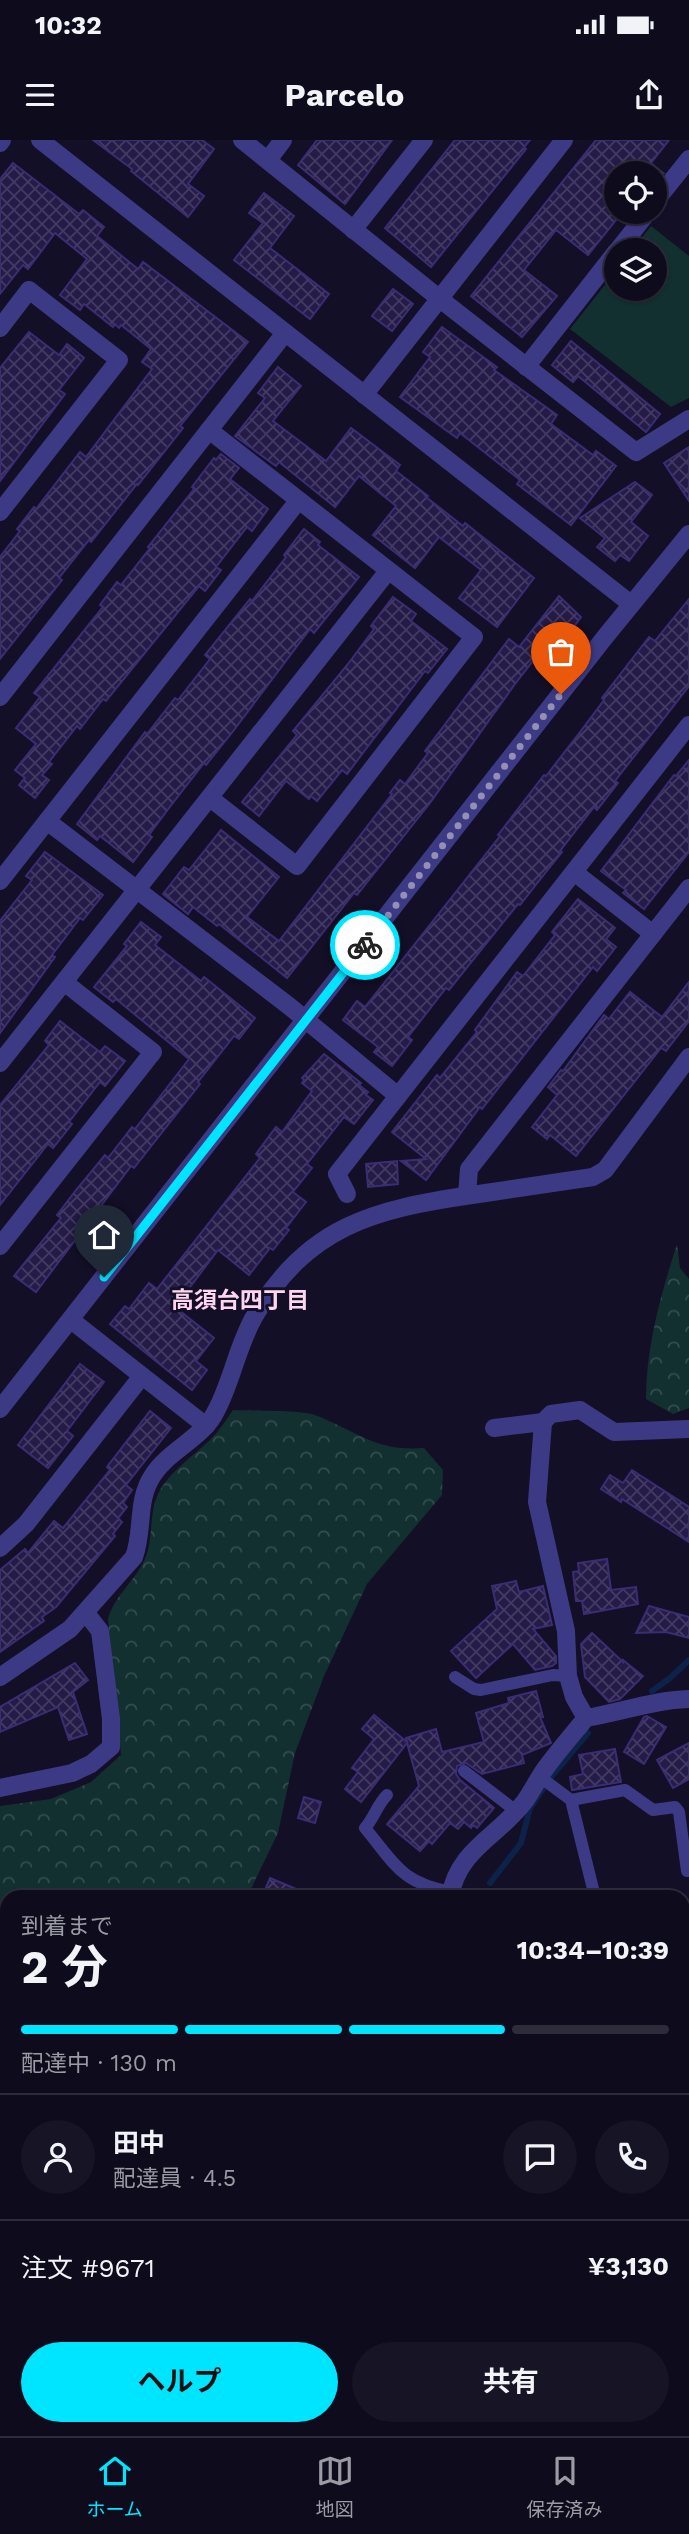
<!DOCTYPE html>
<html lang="ja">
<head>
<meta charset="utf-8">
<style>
  body { margin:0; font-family:"Work Sans","Noto Sans JP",sans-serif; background:#171425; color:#f1f3f6; height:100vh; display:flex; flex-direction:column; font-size:26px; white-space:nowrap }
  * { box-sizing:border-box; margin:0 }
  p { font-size:23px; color:#9b9ba3 }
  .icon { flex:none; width:38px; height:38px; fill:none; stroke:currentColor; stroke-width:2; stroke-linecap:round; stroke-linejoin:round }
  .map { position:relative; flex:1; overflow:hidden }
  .drawer { position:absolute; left:0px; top:1750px; width:690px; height:546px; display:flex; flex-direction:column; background:#0e0b1c; border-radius:21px 21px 0 0; box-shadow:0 2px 5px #0004,0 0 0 2px #2e2b3b }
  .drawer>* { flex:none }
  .controls { position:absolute; left:604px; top:21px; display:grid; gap:14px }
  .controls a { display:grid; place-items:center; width:63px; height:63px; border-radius:50%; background:#0e0b1c; box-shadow:0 2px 5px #0004,0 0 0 2px #2e2b3b; font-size:35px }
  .pin { position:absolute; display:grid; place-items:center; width:60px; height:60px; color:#fff; margin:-72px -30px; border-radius:50% 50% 50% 0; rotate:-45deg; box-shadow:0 0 7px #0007 }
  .pin .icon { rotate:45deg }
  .courier { position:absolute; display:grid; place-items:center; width:70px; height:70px; margin:-35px; border:5px solid #00e5ff; border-radius:50%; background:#fff; color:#222; box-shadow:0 2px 9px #0007 }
  .summary em { font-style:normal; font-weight:700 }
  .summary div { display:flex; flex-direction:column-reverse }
  .summary { display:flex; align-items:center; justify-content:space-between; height:119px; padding:0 21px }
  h1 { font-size:46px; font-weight:700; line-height:52px }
  .bar { display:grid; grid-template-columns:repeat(4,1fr); gap:10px 7px; align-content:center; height:84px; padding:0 21px }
  .bar i { height:9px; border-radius:5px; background:#2e2b3b }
  .bar .on { background:#00e5ff }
  .bar p { grid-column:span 4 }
  .line { display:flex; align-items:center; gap:18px; padding:0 21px; border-top:2px solid #2e2b3b }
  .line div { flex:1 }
  .round { display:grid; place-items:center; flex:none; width:74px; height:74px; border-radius:37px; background:#171425 }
  .button { display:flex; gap:14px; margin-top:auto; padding:14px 21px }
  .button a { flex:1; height:80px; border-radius:42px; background:#00e5ff; color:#111; font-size:28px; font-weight:700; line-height:80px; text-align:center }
  .button a+a { background:#171425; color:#f1f3f6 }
  .status { display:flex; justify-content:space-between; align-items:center; height:49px; padding:0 35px; background:#0e0b1c; direction:ltr }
  .status svg { height:19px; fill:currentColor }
  header { display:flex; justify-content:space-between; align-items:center; height:91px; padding:0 21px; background:#0e0b1c; font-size:32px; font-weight:700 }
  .menu { display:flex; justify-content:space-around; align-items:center; height:98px; border-top:2px solid #2e2b3b; background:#0e0b1c; font-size:19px; color:#9b9ba3 }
  .menu a { display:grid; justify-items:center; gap:4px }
  .menu .on { color:#00e5ff }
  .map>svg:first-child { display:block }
  .forest { fill:url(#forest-crowns) }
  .park { fill:#12302f }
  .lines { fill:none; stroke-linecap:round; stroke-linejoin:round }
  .stream { stroke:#0c2248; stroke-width:6 }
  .building { fill:url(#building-cross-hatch); stroke:#3b2d73; stroke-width:2 }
  .service { stroke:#3d3a85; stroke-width:12 }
  .minor { stroke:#3d3a85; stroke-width:18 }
  .tertiary { stroke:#3d3a85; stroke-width:18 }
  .done { stroke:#948fb3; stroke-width:7; stroke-dasharray:0 12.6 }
  .route { stroke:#00e5ff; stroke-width:9 }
  .labels { text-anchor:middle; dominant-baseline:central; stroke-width:6; stroke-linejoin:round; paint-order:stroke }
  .neighbourhood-label { font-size:23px; font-weight:bold; fill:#ffd6f0; stroke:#130f26 }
</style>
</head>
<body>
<div class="status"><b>10:32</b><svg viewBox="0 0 49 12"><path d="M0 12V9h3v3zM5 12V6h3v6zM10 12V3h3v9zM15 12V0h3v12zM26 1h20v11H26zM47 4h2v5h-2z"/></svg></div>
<header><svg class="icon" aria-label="menu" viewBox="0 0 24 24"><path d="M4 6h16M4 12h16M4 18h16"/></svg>Parcelo<svg class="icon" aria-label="share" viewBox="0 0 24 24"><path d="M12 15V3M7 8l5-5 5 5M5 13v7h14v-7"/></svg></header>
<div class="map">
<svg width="689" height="2296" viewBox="0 0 689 2296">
  <defs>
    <pattern id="forest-crowns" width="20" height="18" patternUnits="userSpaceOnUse" patternTransform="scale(1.75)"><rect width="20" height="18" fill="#12302f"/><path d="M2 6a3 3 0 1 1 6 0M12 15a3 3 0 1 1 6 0" fill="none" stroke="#344d4e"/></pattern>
    <pattern id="building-cross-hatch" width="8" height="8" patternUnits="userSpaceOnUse" patternTransform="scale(1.75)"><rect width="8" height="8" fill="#241b47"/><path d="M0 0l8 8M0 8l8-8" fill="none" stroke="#433b63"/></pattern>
  </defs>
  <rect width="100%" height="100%" fill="#130f26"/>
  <g class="forest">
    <path d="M677,1104L680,1128L689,1139V1268L673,1274L646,1259C646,1206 661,1154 677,1104Z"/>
    <path d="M233,1270C252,1271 300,1270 315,1275C357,1291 375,1312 424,1308L443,1330L442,1355L367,1444L324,1536L295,1613L278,1693L247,1757H7V1959L0,1961V1666L51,1659L91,1642L121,1615L108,1479C114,1456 135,1441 145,1419C154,1399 148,1371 160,1350C171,1331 193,1316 210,1300C219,1291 226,1280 233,1270Z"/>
    <path d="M689,2161L688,2296H228L222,2289H682L683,2165Z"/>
  </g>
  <g class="park">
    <path d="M651,86L689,116V258L671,267L570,189L616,131V149H654V110H632Z"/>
    <path d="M7,1968V2056L0,2058V1971Z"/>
  </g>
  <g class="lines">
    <g class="stream">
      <path d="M652,1551L670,1538L689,1520"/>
      <path d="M490,1743L521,1703L530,1668L551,1637L588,1593"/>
    </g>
  </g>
  <g class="building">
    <path d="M93,0H202L214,9L188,44L204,56L188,77L131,31L132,29Z"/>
    <path d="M317,0H392L345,64L298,25Z"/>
    <path d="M455,0H530L524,7L526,9L431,127L385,88Z"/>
    <path d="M596,0H669L651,23L663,33H616V80L588,115L556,90L524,130L557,156L522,197L471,156Z"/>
    <path d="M13,23L79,74L83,70L104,87L97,96L138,129L143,122L248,202L180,286L183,288L138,345L137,344L91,402L89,400L59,438L62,440L0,519V417L20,391L17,389L34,367L36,369L80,312L86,317L152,229L142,222L151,209L121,185L119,188L115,184L113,187L84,164L80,170L60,155L87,119L55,93L28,129L23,125L0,154V39Z"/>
    <path d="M264,53L294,76L270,108L329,154L310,179L234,120L263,83L249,73Z"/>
    <path d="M393,149L413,164L392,191L372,176Z"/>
    <path d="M442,187L497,227L494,230L557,275L551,284L593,315L596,311L616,326L571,385L517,344L520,340L460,293L457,298L400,257L430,217L423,212Z"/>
    <path d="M29,192L59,215L67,204L84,218L59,250L65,254L0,341V228Z"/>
    <path d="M571,201L660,274L646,292L578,236L573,242L552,225Z"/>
    <path d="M278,227L301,246L273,281L326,321L351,288L400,325L396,331L428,356L426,357L463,386L465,383L534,438L497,487L459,458L481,430L439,397L415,428L373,395L396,366L359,336L335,367L279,322L276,326L235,296L265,258L258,253Z"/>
    <path d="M689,307V361L664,323Z"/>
    <path d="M221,314L239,328L230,339L268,369L252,391L247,387L216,427L221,430L205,451L199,446L106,561L103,559L80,589L77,586L49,622L52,624L42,635L49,640L35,658L19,645L25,638L15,630L36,604L16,588L40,557L34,553L103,467L100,465L117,442L121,445L150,408L148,407L194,349L192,347L214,318L216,320Z"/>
    <path d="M635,342L652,355L631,382L648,396L629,421L620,415L615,421L597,407L605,398L580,378Z"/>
    <path d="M304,389L320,402L318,405L359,437L314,493L310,489L234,590L206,625L204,623L169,668L149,695L152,697L133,722L100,696L97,700L77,684L145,592L147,594L175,558L178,560L210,519L205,515L250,459L252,461L286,417L284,415Z"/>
    <path d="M559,456L581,477L567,496L558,489L515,544L430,663L357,755L354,753L287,838L219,784L217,786L193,767L188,774L163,754L184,727L189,730L221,690L279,737L247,777L279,801L392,654L390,653L400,640L405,644L428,613L425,611L509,499L519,507Z"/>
    <path d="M393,457L416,474L411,481L447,509L428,533L425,531L347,634L342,630L317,661L311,656L309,659L286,641L259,676L242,662L297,595L293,591L348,524L374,489L371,486Z"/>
    <path d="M689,459V546L615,641L618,643L597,670L594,667L560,711L562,712L546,732L520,765L518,764L449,850L446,848L408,897L412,900L392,926L374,912L378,907L343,880L357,861L365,867L500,696L498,695L544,635L546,636L577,596L604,560L602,558L649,497L655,501Z"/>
    <path d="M689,620V712L644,769L623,753L626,750L601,731L674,635L676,636Z"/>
    <path d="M45,712L103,755L83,780L80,778L52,815L55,817L0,893V781L32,740L26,736Z"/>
    <path d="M578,759L615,788L606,799L616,807L597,831L593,827L482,969L480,967L426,1040L401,1021L426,1019L392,992L437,935L440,938L477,892L475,890L517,832L523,836L555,795L552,792Z"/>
    <path d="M141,782L161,797L155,805L201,841L204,837L255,878L239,899L234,896L198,942L200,944L134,1028L131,1026L36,1152L14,1136L61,1078L57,1075L76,1050L105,1015L108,1018L132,987L135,989L189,919L116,859L113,862L94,847L127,806L124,804Z"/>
    <path d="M689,842V881L666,911L661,908L576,1016L550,995L547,999L532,987L557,955L548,947L561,930L563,931L604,875L609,879L630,852L662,877Z"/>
    <path d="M60,881L100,912L105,906L125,921L105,946L100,942L69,982L72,984L53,1008L48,1004L0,1065V965L49,905L45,901Z"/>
    <path d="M324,914L361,943L359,945L368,952L366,955L373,960L354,984L344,977L307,1024L312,1028L293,1052L306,1062L286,1088L289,1090L273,1110L270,1108L249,1135L218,1110L175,1167L214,1198L196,1221L207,1230L192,1250L110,1184L125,1166L129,1169L149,1143L157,1149L260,1018L256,1014L276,987L282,992L312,951L302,943L304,940L302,938Z"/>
    <path d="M397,1021L398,1044L368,1047L366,1024Z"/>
    <path d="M80,1224L104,1242L67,1291L73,1296L48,1328L18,1305Z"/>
    <path d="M150,1271L171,1288L126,1345L132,1350L123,1363L127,1367L118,1378L122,1382L113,1394L115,1396L56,1467L42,1477L44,1481L0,1512V1430L25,1409L28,1413L54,1381L63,1388L110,1330L107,1327Z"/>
    <path d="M632,1330L689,1367V1402L622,1359L621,1362L601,1349L610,1335L623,1343Z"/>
    <path d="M607,1419L611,1450L636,1447L638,1464L584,1474L582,1461H576L573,1432L579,1431L578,1423Z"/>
    <path d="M516,1441L519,1452L543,1446L552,1485L533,1489L556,1516V1523L552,1526L535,1530L513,1504L476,1538L451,1511L497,1469L492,1446Z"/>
    <path d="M649,1466L689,1477V1498L666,1492L636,1493Z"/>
    <path d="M592,1493L623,1522V1520L643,1536L620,1559L609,1562L585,1537L581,1504Z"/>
    <path d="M75,1523L88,1540L73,1552L87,1594L69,1600L58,1567L0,1592V1567Z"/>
    <path d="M536,1551L543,1577H540L551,1603L522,1615L524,1623L482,1634L466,1623L457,1626L456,1634L460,1640L494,1668L477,1688L473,1685L471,1688L464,1682L458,1689L450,1683L432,1704L429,1701L420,1711L387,1684L419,1646L407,1603L361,1662L345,1649L358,1632L352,1628L374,1599L362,1589L374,1575L407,1602L406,1598L436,1589L442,1612L484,1602L476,1573L509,1563L508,1558Z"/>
    <path d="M647,1576L666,1587L644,1624L624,1612L644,1577Z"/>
    <path d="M689,1603V1639L673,1648L657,1620Z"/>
    <path d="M615,1609L621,1642L572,1650L570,1637L583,1634L579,1615Z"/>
    <path d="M304,1657L321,1662L315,1683L298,1678Z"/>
    <path d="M270,1738L315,1757H262Z"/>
  </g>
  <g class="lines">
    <g class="service">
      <path d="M455,1537L474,1549L481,1550L553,1535L568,1536"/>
      <path d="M464,1631L516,1671"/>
      <path d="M540,1637L571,1660L595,1757"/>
      <path d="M387,1655C377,1665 374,1678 365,1688C395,1724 401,1743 451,1752"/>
      <path d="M571,1660L625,1650L653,1670L675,1667L679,1672L687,1731"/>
      <path d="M0,2270L7,2274"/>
      <path d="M27,2289L37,2296"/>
    </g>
    <g class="minor">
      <path d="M242,0L440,159L636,312L689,279"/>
      <path d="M0,3L2,0"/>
      <path d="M268,20L283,0"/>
      <path d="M654,63L689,19"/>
      <path d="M353,90L424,0"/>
      <path d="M618,110L648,72"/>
      <path d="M0,188L29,150L119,220L0,372"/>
      <path d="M526,227L616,112"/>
      <path d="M364,255L564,0"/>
      <path d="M209,290L474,497L297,726L210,658"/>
      <path d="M0,557L285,193"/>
      <path d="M47,681L289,866L398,956L689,585"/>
      <path d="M574,732L653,794"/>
      <path d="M0,741L298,361"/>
      <path d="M0,923L388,431"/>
      <path d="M347,1054L337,1034L398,956"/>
      <path d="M467,1055L469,1029L689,748"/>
      <path d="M0,1106L153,912L64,842"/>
      <path d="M71,1180L206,1286"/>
      <path d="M543,1282L537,1362L566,1491L568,1536L574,1557L586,1578"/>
      <path d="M494,1288L543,1282L551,1274L580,1270L614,1292L688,1289"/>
      <path d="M0,1408L26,1384L142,1236"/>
      <path d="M0,1537L70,1489L134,1417C144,1390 136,1360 153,1335C169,1310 203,1298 216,1271C232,1241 237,1207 254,1177C307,1086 374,1069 472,1055C512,1049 552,1043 593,1037L605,1030L689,917"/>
      <path d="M0,1648L72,1633L91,1624L111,1607V1579L100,1491L86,1473"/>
      <path d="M450,1757C458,1709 499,1696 525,1661C532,1651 538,1639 545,1629C558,1611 573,1594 586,1578C621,1572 654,1560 689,1559"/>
      <path d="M682,1997L689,1995"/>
      <path d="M682,2123L689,2121"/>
      <path d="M0,2170L7,2179"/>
      <path d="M87,2296L90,2289"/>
    </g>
    <g class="tertiary">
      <path d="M40,0L631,464"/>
      <path d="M0,1269L605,497L689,394"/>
    </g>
  </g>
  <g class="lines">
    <path class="done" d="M365,805L561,554"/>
    <path class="route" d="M104,1137L365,805"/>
  </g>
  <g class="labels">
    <g class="neighbourhood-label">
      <text x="240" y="1160">高須台四丁目</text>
    </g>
  </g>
</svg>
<div class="controls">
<a><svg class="icon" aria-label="locate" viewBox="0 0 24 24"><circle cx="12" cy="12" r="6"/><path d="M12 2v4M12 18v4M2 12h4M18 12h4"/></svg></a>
<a><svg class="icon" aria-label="layers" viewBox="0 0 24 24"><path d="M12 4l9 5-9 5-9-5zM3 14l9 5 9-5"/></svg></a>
</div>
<div class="pin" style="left:561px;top:554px;background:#ea580c"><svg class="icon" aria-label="bag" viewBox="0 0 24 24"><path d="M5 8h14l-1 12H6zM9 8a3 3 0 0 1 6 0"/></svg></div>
<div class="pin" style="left:104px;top:1137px;background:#1f2937"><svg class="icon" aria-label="home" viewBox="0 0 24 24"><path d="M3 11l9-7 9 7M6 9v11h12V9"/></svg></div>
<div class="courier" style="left:365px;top:805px"><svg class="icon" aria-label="bike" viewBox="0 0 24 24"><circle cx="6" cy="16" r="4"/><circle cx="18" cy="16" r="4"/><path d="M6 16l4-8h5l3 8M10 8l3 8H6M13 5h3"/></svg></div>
<section class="drawer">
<div class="summary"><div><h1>2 分</h1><p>到着まで</p></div><em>10:34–10:39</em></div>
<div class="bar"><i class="on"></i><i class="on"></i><i class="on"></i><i></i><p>配達中 · 130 m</p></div>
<div class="line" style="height:126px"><a class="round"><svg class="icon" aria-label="person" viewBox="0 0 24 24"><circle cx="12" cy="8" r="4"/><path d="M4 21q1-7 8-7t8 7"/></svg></a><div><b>田中</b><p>配達員 · 4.5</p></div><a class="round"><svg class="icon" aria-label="chat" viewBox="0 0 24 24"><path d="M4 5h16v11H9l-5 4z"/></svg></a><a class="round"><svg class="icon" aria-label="phone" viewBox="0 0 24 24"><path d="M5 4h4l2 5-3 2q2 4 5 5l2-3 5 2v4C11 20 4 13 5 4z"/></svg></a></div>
<div class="line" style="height:91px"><div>注文 #9671</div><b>¥3,130</b></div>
<div class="button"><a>ヘルプ</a><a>共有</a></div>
</section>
</div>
<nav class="menu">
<a class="on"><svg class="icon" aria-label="home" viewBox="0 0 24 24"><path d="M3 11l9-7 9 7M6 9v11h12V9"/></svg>ホーム</a>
<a><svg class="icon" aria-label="map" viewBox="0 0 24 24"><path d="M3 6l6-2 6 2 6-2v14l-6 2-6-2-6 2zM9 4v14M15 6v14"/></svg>地図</a>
<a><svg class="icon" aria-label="saved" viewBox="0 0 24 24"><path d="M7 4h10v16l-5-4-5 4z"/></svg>保存済み</a>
</nav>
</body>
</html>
